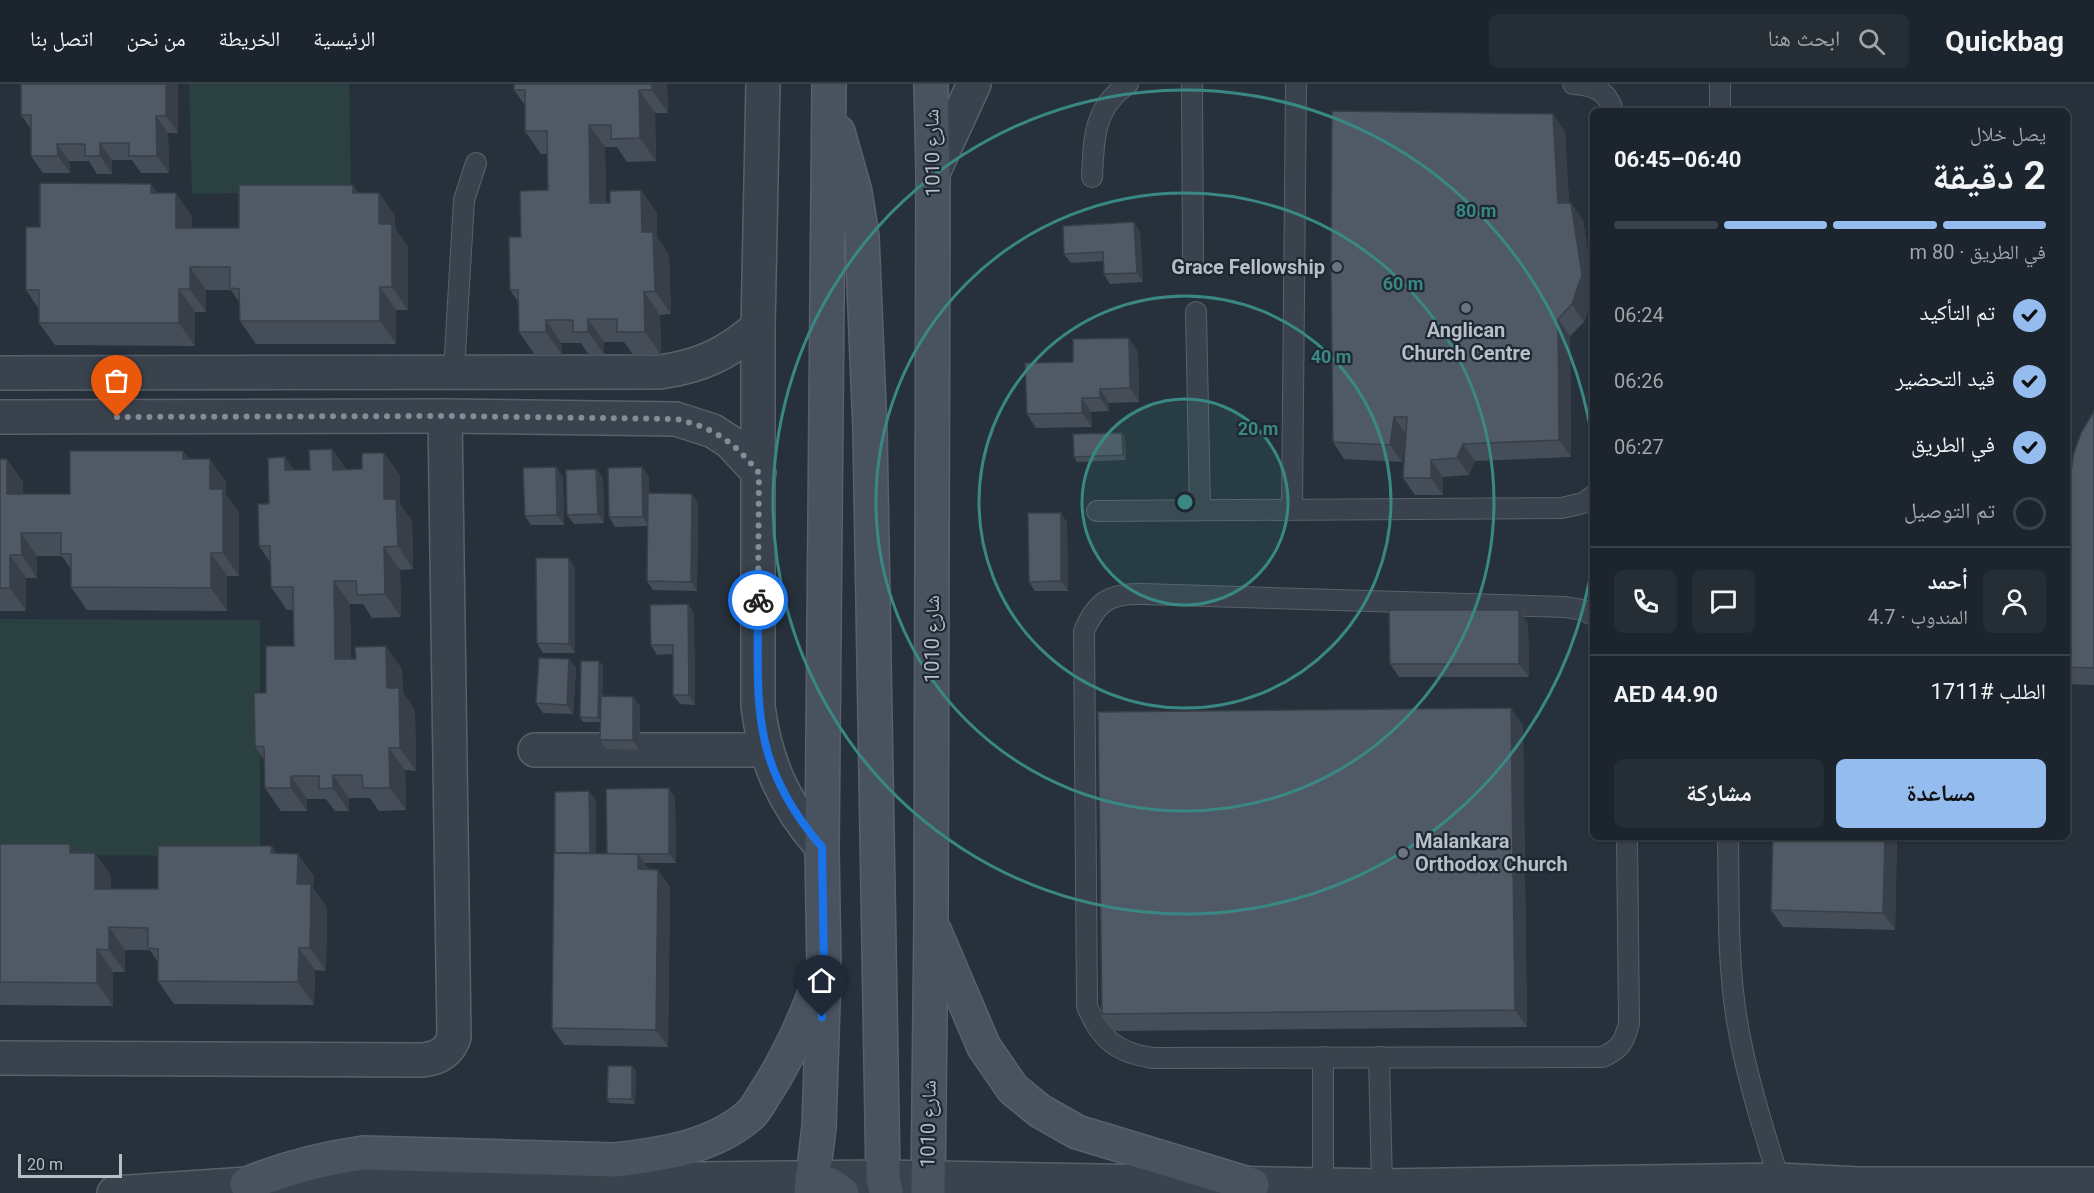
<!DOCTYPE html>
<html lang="ar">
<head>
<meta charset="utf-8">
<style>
  body { margin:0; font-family:Roboto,"Noto Naskh Arabic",sans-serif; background:#252d35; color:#f1f3f6; direction:rtl; height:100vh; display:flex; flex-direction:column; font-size:22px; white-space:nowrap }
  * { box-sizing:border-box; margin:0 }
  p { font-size:20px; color:#a0a5aa }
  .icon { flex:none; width:33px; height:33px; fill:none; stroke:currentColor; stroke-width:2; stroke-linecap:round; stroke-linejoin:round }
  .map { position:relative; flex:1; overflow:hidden; direction:ltr }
  .sheet { position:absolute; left:1590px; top:24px; width:480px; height:732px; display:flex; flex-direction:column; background:#1c252d; border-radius:9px; box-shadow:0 2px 4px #0004,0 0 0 2px #3a4249; direction:rtl }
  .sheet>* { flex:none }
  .scale { position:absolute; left:18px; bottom:15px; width:104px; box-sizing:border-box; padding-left:6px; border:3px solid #b6bec8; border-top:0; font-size:16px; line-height:21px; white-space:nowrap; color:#b6bec8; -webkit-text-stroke:4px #1f2832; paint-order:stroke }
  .pin { position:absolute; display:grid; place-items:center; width:51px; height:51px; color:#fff; margin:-62px -26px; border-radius:50% 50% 50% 0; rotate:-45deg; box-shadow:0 0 6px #0007 }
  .pin .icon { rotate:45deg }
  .courier { position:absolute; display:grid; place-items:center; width:60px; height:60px; margin:-30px; border:4px solid #1a73e8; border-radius:50%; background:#fff; color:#222; box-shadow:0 2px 8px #0007 }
  .head em { font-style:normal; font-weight:700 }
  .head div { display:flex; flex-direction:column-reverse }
  .head { display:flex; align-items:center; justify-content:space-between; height:102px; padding:0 24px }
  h1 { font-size:39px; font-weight:700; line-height:45px }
  .bar { display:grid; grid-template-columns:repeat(4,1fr); gap:9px 6px; align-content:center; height:72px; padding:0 24px }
  .bar i { height:8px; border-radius:4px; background:#3a4249 }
  .bar .current { background:#94bcef }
  .bar p { grid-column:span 4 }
  .line { display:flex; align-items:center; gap:15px; padding:0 24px; border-top:2px solid #3a4249 }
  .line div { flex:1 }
  .round { display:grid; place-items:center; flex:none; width:63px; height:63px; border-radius:9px; background:#252d35 }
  ol { padding:0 24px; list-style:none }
  li { display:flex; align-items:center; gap:18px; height:66px }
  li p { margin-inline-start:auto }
  li .icon { padding:6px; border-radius:50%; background:#94bcef; color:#111; stroke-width:4 }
  li:last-child { color:#a0a5aa }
  li i { width:33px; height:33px; border:3px solid #3a4249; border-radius:50% }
  .button { display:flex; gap:12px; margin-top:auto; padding:12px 24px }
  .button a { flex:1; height:69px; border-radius:9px; background:#94bcef; color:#111; font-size:24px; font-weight:700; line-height:69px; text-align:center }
  .button a+a { background:#252d35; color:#f1f3f6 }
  header { display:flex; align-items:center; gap:36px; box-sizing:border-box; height:84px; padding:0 30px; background:#1c252d; border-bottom:2px solid #3a4249 }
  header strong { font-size:28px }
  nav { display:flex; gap:33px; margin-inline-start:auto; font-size:21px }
  .search { width:420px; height:54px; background:#252d35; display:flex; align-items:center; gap:15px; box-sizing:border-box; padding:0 21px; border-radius:9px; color:#a0a5aa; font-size:22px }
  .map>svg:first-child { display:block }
  .green { fill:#2b4040 }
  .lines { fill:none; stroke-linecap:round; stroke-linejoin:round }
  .lane-casing { stroke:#58616b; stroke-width:22 }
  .street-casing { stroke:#58616b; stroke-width:36 }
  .secondary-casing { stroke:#58616b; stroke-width:36 }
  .lane { stroke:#3a434d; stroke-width:20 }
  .street { stroke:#3a434d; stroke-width:33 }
  .secondary { stroke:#49525f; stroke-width:33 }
  .wall { fill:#454d59 }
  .shaded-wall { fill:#383f48 }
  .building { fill:#505a67; stroke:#383f48; stroke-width:1.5 }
  .done { stroke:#848d97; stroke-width:6; stroke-dasharray:0 10.8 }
  .route { stroke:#1a73e8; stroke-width:8 }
  .ring { fill:none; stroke:#398884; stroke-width:3 }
  .worship-dot { fill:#6b7280; stroke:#1f2832; stroke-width:2 }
  .labels { text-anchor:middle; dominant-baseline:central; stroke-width:4.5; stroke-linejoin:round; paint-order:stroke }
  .street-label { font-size:20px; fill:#b6bec8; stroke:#1f2832 }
  .poi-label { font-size:20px; font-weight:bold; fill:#b6bec8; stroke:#1f2832; text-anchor:end }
  .centre { fill:#398884; stroke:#1f2832; stroke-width:3 }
  .ring-label { font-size:18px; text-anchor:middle; font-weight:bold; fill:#398884; stroke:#1f2832; stroke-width:4.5; stroke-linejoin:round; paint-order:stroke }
</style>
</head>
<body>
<header>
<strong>Quickbag</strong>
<div class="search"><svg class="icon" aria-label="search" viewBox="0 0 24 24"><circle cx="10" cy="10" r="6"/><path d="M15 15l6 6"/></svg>ابحث هنا</div>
<nav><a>الرئيسية</a><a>الخريطة</a><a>من نحن</a><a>اتصل بنا</a></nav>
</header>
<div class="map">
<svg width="2094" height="1109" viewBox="0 0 2094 1109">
  <rect width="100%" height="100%" fill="#26313c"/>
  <g class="green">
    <path d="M189,0H349L351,107L192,110Z"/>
    <path d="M0,535L260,536V772L0,771Z"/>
  </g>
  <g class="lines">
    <g class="lane-casing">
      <g id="lane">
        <path d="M1192,0L1193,177"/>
        <path d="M1573,0C1592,1 1608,6 1613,27"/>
        <path d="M1720,0V27"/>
        <path d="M1092,93C1094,55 1093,24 1128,0"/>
        <path d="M1196,228L1200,426"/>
        <path d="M454,287L464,116L476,79"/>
        <path d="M1292,425L1296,0"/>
        <path d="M1097,427L1562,424L1583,419L1593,412"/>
        <path d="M1593,531L1583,526L1565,523L1143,510C1110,509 1097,517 1084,547L1087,922C1100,955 1117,969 1153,974L1603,973C1621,964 1624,959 1629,939L1627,753"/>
        <path d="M1728,753C1729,814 1727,876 1737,937C1746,991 1763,1044 1779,1096"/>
        <path d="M1323,973V1102"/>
        <path d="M1379,973L1382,1102"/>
      </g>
    </g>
    <g class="street-casing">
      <g id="street">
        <path d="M763,0L758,243V623C766,680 784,720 822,763"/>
        <path d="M933,89L974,0"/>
        <path d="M0,289L660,288C702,282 726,270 758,243"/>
        <path d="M0,333L445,332L676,335L713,347L730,358L759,389"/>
        <path d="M535,666H765"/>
        <path d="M0,974L423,976C439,974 449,968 454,953L445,332"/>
        <path d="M114,1109L247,1100L883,1093L1382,1102L1779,1096L1859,1100H2094"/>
      </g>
    </g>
    <g class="secondary-casing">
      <g id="secondary">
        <path d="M838,48L855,108L862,152L870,346L883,1093L886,1109"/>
        <path d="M935,848L984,963L1013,1005L1040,1027L1077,1048L1252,1101"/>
        <path d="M812,1094L830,1101L842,1109"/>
        <path d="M247,1100C285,1084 322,1075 363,1069L614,1076C660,1071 715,1063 751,1030C756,1025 760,1017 764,1011C785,979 801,945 815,909"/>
        <path d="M811,1109L819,1043L824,888L822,763L829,0"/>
        <path d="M928,1109L931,837L933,89L931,0"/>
      </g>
    </g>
    <use href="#lane" class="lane"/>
    <use href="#street" class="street"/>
    <use href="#secondary" class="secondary"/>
  </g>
  <g class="wall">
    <path d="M21,0H178V49H168L169,89H141L132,76H112V90H97L89,77H69L70,89H43L31,72V45L21,31Z"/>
    <path d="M514,0H667L668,29H655L656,77L627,78L617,63H605L606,119H610L641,106L657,129V153L669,171L671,230L660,231L661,271L633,270L624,258H604V270L589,271L581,259H561L562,271H535L519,248V219L510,206L521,153L548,106V70H541L525,47V21L514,6Z"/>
    <path d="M1565,47L1569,119L1583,136L1593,203V210L1584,238L1570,252L1571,373L1475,377L1469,391L1443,393V411H1415L1403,394L1406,350L1402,378L1344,375L1333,358Z"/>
    <path d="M353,101L358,109H379L395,132V144L408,163V226H396V260H256L240,237L239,218L231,206H206V228H195V262L55,261L39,239V225L26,206L40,143L157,109L192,132V144H239Z"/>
    <path d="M1140,148L1143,198L1110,200L1104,190L1103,177L1071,179L1064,170Z"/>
    <path d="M1138,268L1139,318L1109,319V327L1091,328L1092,343L1036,344L1027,330L1073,278Z"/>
    <path d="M2094,327V601L2067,600V387H2071Z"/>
    <path d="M1125,353L1126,376L1077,378L1074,373Z"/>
    <path d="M332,365L346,385H362L384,369L400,392V420L412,437L413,485L400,486L401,533L372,534L363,520H350L351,575L402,585L403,608L415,626L416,687L405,686L406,726L379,727L370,714H349V727H335L326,715H307V727H281L265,704L264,676L255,662L266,609L294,562L293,526H287L271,503L270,478L259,462L294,386H310Z"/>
    <path d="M183,367L189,375L226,398V410L239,428V492H227V527L87,526L71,503V485L62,472H37V494H26V527H0V375H7L23,398V410H70Z"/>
    <path d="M556,383L563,393L564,441H531L525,432Z"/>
    <path d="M642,383L649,393V409L692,410L698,419L697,507L653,506L647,497V442L615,443L609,433Z"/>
    <path d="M596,385L603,394L604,439L574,440L567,431Z"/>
    <path d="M1067,438L1068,507H1035L1029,498Z"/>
    <path d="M575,484V569H543L537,559Z"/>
    <path d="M688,520L694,530L695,621L680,620L673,611V570L657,571L651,561Z"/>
    <path d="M1528,540L1529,593H1399L1390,580Z"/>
    <path d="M569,575L576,584L573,630L543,629L536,619Z"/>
    <path d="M599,577L603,582L602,612L633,613L640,622L639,666L606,665L600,656V638H583L580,633Z"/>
    <path d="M1523,641L1527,943L1113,947L1102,930Z"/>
    <path d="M589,707L596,717V770H607L675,713L676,779H644L649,785L658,786L670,803L668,963L564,961L552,944Z"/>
    <path d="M1897,753L1895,846L1783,843L1771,826Z"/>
    <path d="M0,760L76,769H95L111,792V805H158L277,769L314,792L313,804L327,823L326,887L315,886L314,921L174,920L158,897V879L150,866H125V888H113V922L0,921Z"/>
    <path d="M636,986L635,1020L610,1019L607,1015Z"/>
  </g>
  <g class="shaded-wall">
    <path d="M166,0H178V49L166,32Z"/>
    <path d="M652,0H667L668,29L652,6Z"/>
    <path d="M639,6L655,29L656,77L640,54Z"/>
    <path d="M1553,30L1565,47L1570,136L1558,119Z"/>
    <path d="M156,32L168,49L169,89L157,72Z"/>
    <path d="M589,41L605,63L606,142L590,119Z"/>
    <path d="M100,59L112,76V90L100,72Z"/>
    <path d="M57,60L69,77L70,89L58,72Z"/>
    <path d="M151,100L167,123L151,109Z"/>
    <path d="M353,101L369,124L353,109Z"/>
    <path d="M641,106L657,129V153L669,171L671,230L655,207L642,148Z"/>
    <path d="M176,109L192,132V167L176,144Z"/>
    <path d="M379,109L395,132V144L408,163V226L392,203L379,140Z"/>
    <path d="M1571,119L1583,136L1593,203V210L1584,238L1572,220Z"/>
    <path d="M1134,138L1140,148L1143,198L1137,189Z"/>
    <path d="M190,183L206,206V228L190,205Z"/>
    <path d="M380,203L396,226V260L380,237Z"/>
    <path d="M179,205L195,228V262L179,239Z"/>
    <path d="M644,208L660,231L661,271L645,248Z"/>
    <path d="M588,235L604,258V270L588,248Z"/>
    <path d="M1558,235L1570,252L1571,373L1559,356Z"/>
    <path d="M546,236L561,259L562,271L546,248Z"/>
    <path d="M1129,254L1138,268L1139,318L1130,304Z"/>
    <path d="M1100,305L1109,319V327L1100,314Z"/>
    <path d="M1082,314L1091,328L1092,343L1082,329Z"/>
    <path d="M1394,333L1406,350L1402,378L1390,361Z"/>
    <path d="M1122,349L1125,353L1126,376L1123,371Z"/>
    <path d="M1463,360L1475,377L1469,391L1457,374Z"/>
    <path d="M332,365L348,388L333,386Z"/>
    <path d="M183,367L199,390L183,375Z"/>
    <path d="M384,369L400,392V420L412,437L413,485L398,462L384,415Z"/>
    <path d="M285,373L301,396L285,386Z"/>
    <path d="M7,375L23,398V433L7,410Z"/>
    <path d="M210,375L226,398V410L239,428V492L223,469L210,405Z"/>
    <path d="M1431,376L1443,393V411L1431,394Z"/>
    <path d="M556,383L563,393L564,441L557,431Z"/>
    <path d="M642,383L649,393L650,442L643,433Z"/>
    <path d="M596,385L603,394L604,439L598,430Z"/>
    <path d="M692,410L698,419L697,507L691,498Z"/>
    <path d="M1061,429L1067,438L1068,507L1061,497Z"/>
    <path d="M21,449L37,472V494L22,471Z"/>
    <path d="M384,463L400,486L401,533L385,510Z"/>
    <path d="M211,469L227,492V527L211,504Z"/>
    <path d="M10,471L26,494V527L10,504Z"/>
    <path d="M569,474L575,484V569L569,560Z"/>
    <path d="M334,497L350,520L351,598L335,575Z"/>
    <path d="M688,520L694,530L695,621L689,611Z"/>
    <path d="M1519,526L1528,540L1529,593L1519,580Z"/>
    <path d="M386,562L402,585L403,608L415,626L416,687L400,664L387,604Z"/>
    <path d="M569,575L576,584L573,630L567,621Z"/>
    <path d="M599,577L603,582L602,638L598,634Z"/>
    <path d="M633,613L640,622L639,666L633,656Z"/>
    <path d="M1511,624L1523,641L1527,943L1515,926Z"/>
    <path d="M389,664L405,686L406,726L390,704Z"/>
    <path d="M333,691L349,714V727L333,704Z"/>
    <path d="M291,692L307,715V727L291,704Z"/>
    <path d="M669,704L675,713L676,779L669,770Z"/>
    <path d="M589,707L596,717V778L590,769Z"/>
    <path d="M1885,753H1897L1895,846L1883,829Z"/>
    <path d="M70,760L86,783L70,769Z"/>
    <path d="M272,762L288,785L271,769Z"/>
    <path d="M95,769L111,792V827L95,805Z"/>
    <path d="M298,770L314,792L313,804L327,823L326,887L310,864L297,800Z"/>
    <path d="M638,770L650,787L638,785Z"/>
    <path d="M658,786L670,803L668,963L656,946Z"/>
    <path d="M109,843L125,866V888L109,866Z"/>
    <path d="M299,864L315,886L314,921L298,898Z"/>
    <path d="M97,865L113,888V922L97,899Z"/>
    <path d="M632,982L636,986L635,1020L632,1015Z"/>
  </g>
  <g class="building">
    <path d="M21,0H166V32H156L157,72H129V59H100V72H85V60H57L58,72H31V31H21Z"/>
    <path d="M514,0H652V6H639L640,54L611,55V41H589L590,119H610V107L641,106L642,148H653L655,207L644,208L645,248H617V235H588V248H573V236H546V248H519L518,206H510L509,153H521L520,107L548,106L547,47H525V6H514Z"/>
    <path d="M1332,27L1553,30L1558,119H1571L1582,191L1572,220L1558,235L1559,356L1463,360L1457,374L1431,376V394H1403L1407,333H1394L1390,361L1333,358L1331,185Z"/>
    <path d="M40,99L151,100V109H176V144H239V101H353V109H379V140H392V203H380V237H240L239,205L230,204V183H190V205H179V239H39V206H26V143H40Z"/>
    <path d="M1134,138L1137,189L1104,190L1103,168L1064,170L1063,142Z"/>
    <path d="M1129,254L1130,304L1100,305V314H1082V329L1027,330L1025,279L1073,278V255Z"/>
    <path d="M2094,327V584L2067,583V387H2071L2074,369L2081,349Z"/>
    <path d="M1122,349L1123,371L1074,373L1073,350Z"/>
    <path d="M332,365L333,386L362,385V369H384V415H396L398,462L384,463L385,510L357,511L356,497H334L335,575H356L355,563L386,562L387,604H399L400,664H389L390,704H363L362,691H333V704L319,705V692H291V704H265L264,663L255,662L254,609H266V562H294L293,503H271L270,462H259L258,420H269L268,374L285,373V386H310L309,366Z"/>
    <path d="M70,367H183V375H210V405H223V469H211V504L71,503V470H61V449H21L22,471H10V504H0V375H7V410H70Z"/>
    <path d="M556,383L557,431L525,432L523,384Z"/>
    <path d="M642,383L643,433H609L608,384Z"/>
    <path d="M596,385L598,430L567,431L566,386Z"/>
    <path d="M648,409L692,410L691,498L647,497Z"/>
    <path d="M1028,429H1061V497L1029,498Z"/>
    <path d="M536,474H569V560L537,559Z"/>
    <path d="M688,520L689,611H673V561H651L650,521Z"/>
    <path d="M1389,526H1519V580H1390Z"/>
    <path d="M539,574L569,575L567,621L536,619Z"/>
    <path d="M581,577H599L598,634L580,633Z"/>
    <path d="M601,612L633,613V656H600Z"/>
    <path d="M1511,624L1515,926L1102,930L1098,628Z"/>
    <path d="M669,704V770H607L606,705Z"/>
    <path d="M589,707L590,769H555V708Z"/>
    <path d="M1773,753H1885L1883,829L1771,826Z"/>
    <path d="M0,760H70V769H95V805H158V762H272L271,769L298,770L297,800H311L310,864H299L298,898L158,897V865L148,864V844L109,843V866L97,865V899L0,898Z"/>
    <path d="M554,769L638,770V785L658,786L656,946L552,944Z"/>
    <path d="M608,982H632V1015H607Z"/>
  </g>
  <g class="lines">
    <path class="done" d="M117,333L445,332L676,335C715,344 734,358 759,389L758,516"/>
    <path class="route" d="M758,516C758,619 749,679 822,763L824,888L822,933"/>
  </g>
  <circle cx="1185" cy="418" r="103" fill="#398884" fill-opacity=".12"/>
  <g class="ring">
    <circle cx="1185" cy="418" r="103"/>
    <circle cx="1185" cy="418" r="206"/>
    <circle cx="1185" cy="418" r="309"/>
    <path d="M1593 475A412 412 0 1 1 1593 361"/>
  </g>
  <g class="worship-dot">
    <circle cx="1337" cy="183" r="6"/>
    <circle cx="1466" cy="224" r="6"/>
    <circle cx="1403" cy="769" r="6"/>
  </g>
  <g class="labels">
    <g class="street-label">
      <text transform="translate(932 69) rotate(-91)">شارع 1010</text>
      <text transform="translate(932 555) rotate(-90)">شارع 1010</text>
      <text transform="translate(928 1040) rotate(-89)">شارع 1010</text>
    </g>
    <g class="poi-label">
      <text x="1325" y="183">Grace Fellowship</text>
      <text x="1466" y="246" text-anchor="middle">Anglican<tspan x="1466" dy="23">Church Centre</tspan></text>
      <text x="1415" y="757" text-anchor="start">Malankara<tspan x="1415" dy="23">Orthodox Church</tspan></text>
    </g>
  </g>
  <circle cx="1185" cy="418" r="9" class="centre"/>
  <g class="ring-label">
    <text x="1476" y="133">80 m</text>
    <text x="1403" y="206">60 m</text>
    <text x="1331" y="279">40 m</text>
    <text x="1258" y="351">20 m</text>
  </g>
</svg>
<div class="scale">20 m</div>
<div class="pin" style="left:117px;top:333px;background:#ea580c"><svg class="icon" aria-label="bag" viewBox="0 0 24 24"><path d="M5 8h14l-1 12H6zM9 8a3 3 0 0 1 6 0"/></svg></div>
<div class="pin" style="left:822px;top:933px;background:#1f2937"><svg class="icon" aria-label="home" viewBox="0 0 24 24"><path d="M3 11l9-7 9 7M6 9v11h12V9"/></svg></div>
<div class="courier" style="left:758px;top:516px"><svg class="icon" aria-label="bike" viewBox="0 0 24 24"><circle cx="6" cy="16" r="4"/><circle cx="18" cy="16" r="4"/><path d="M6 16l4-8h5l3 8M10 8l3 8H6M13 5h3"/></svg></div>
<section class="sheet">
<div class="head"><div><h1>2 دقيقة</h1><p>يصل خلال</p></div><em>06:40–06:45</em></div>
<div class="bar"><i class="current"></i><i class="current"></i><i class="current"></i><i></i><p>في الطريق · 80 m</p></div>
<ol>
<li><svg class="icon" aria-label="check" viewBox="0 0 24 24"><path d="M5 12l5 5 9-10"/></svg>تم التأكيد<p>06:24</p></li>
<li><svg class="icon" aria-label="check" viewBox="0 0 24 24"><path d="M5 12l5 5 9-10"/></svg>قيد التحضير<p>06:26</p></li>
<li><svg class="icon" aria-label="check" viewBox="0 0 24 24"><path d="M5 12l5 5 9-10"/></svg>في الطريق<p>06:27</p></li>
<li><i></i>تم التوصيل</li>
</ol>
<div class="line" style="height:108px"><a class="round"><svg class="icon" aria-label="person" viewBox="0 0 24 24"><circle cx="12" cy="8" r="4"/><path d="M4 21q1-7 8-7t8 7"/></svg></a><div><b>أحمد</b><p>المندوب · 4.7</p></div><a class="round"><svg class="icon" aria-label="chat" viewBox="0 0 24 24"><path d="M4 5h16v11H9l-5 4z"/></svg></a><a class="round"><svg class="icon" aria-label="phone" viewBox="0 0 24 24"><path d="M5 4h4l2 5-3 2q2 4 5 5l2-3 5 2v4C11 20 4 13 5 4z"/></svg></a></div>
<div class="line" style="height:78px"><div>الطلب #1711</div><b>AED 44.90</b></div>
<div class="button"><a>مساعدة</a><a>مشاركة</a></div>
</section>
</div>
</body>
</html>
